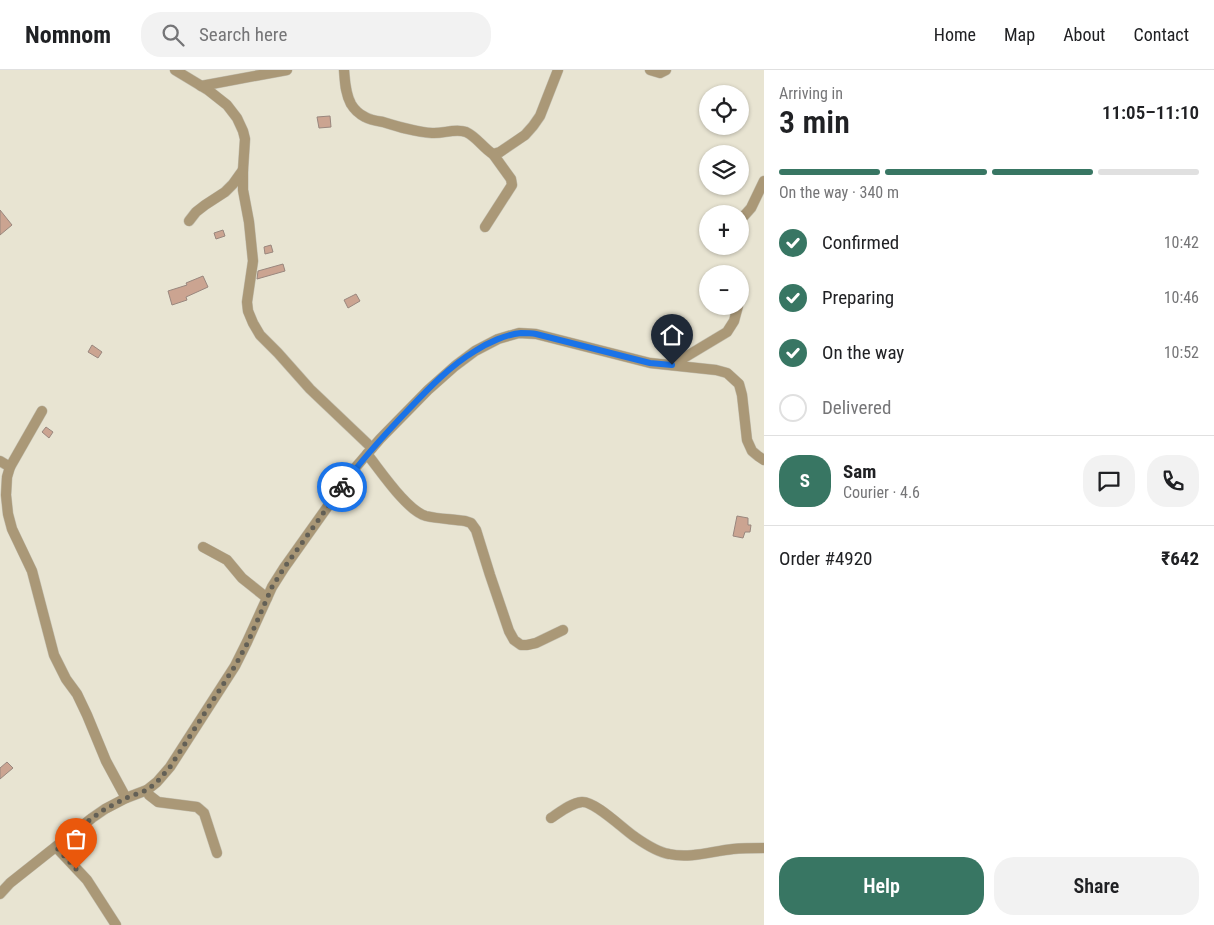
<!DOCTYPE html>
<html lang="en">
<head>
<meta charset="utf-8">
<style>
  body { margin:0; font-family:"Roboto Condensed",sans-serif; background:#f2f2f2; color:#202124; height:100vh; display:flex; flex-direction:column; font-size:19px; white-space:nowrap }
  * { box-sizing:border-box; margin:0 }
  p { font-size:16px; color:#757577 }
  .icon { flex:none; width:28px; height:28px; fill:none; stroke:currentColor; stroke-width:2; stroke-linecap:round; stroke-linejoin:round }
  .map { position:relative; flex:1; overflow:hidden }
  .drawer { display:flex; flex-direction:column; background:#fff; width:450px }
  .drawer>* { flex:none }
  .buttons { position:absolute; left:699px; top:15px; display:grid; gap:10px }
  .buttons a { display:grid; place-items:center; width:50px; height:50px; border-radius:50%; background:#fff; box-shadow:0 1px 4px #0004; font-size:25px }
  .pin { position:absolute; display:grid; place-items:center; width:42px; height:42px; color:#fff; margin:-51px -21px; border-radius:50% 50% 50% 0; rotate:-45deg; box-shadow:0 0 5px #0007 }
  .pin .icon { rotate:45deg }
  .courier { position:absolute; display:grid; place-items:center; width:50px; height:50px; margin:-25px; border:4px solid #1a73e8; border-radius:50%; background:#fff; color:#222; box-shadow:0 1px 6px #0007 }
  .summary em { font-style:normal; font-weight:600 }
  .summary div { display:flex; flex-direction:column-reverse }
  .summary { display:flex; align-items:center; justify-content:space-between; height:85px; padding:0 15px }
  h1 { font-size:32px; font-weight:600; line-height:38px }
  .bar { display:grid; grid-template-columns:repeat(4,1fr); gap:8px 5px; align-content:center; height:60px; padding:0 15px }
  .bar i { height:6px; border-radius:4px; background:#e0e0e0 }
  .bar .selected { background:#387663 }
  .bar p { grid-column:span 4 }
  .line { display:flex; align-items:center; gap:12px; padding:0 15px; border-top:1px solid #e0e0e0 }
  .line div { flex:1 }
  .round { display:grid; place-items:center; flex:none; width:52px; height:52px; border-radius:20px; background:#f2f2f2 }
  ol { padding:0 15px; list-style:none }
  li { display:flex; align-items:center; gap:15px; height:55px }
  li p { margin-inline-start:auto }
  li .icon { padding:5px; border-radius:50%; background:#387663; color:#fff; stroke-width:4 }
  li:last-child { color:#757577 }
  li i { width:28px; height:28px; border:2px solid #e0e0e0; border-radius:50% }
  .button { display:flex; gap:10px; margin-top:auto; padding:10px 15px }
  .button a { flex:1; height:58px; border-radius:20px; background:#387663; color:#fff; font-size:20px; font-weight:600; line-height:58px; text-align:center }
  .button a+a { background:#f2f2f2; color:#202124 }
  header { display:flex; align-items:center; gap:30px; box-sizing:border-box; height:70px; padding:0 25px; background:#fff; border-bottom:1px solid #e0e0e0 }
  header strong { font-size:24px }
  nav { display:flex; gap:28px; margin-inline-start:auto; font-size:18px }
  .search { width:350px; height:45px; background:#f2f2f2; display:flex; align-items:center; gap:12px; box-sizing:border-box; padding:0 18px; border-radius:20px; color:#757577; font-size:19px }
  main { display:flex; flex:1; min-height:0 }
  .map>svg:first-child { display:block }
  .building { fill:#cba491; stroke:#99877e }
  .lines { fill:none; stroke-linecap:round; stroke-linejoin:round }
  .minor-casing { stroke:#c3bfb0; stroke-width:11 }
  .minor { stroke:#aa9877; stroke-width:10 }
  .done { stroke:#636056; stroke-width:5; stroke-dasharray:0 9 }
  .route { stroke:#1a73e8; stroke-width:6 }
</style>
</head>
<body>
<header>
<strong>Nomnom</strong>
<div class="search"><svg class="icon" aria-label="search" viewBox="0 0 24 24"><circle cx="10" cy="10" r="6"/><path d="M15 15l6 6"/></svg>Search here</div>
<nav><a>Home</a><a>Map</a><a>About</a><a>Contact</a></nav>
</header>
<main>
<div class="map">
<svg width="764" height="855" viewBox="0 0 764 855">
  <rect width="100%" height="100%" fill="#e8e4d2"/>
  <g class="building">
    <path d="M330,46L331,57L319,58L317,47Z"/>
    <path d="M0,140L12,155L0,165Z"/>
    <path d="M223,160L225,166L216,169L214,163Z"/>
    <path d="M271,175L273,182L265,184L264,177Z"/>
    <path d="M283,194L285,201L257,209L258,201Z"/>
    <path d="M203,206L208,217L186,227L187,230L172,235L168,221L187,215L186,213Z"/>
    <path d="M356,224L360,231L348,238L344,230Z"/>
    <path d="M92,275L102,282L98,288L88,282Z"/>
    <path d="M46,357L53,362L49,368L42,362Z"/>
    <path d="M737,446L748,448V455H751L750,462H745L743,468L733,466Z"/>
    <path d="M7,692L13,698L0,709V698Z"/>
  </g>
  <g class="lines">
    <g class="minor-casing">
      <g id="minor">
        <path d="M175,0L208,20L227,35L237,48L243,61L245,69L243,100V120L249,152L253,191L247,232L248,241L253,253L260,265L278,283L310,319L372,378"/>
        <path d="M344,0C345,11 345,23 351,34C354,39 359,44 365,47C370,50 377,51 383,52C399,57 415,62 432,63C443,64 455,58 466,62C477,67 483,78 493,84L500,82L525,65L533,56L540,46L558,0"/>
        <path d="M650,0L660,3L666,0"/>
        <path d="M201,16L287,0"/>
        <path d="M743,147L751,138L764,111"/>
        <path d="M189,151L196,142L205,135L225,122L233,114L243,100"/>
        <path d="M485,157L512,115L511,109L493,84"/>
        <path d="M672,295L727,262L734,251L738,236"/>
        <path d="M42,341L10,397L7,407L6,425L8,444L12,459L32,501L54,585L66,609L77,624L87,645L106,691L126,728"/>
        <path d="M367,384C380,400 407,441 426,446C439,449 452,449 465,451L471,453L476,460L490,505L509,561L514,570L521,575H527L536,573L563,560"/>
        <path d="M0,391L10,397"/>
        <path d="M203,477L227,490L242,508L267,528"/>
        <path d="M147,720L149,725L158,732L197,737L204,743L217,783"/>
        <path d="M551,748C560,742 571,733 582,732C595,731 623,759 635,767C645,774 657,782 669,784C690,789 713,781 733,779C743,778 754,778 764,778"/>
        <path d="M56,777L87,810L116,855"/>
        <path d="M0,824L10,813L92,748L105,739L126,728L147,720L157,712L170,697L235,596L247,572L272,517L284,498L355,398L380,369L428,320L455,296L475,281L498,269L519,263L536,264L650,293L716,300L727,303L739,314L742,325L747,370L752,381L758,386L764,390"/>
      </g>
    </g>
    <use href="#minor" class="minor"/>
  </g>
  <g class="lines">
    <path class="done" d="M76,799L56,777L92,748L105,739L126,728L147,720L157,712L170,697L235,596L248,572L272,517L284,498L342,417"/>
    <path class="route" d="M342,417C362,389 385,364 409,339C429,318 450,296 475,281C487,273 507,264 521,263C526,263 531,263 536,264L650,293L672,295"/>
  </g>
</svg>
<div class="buttons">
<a><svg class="icon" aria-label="locate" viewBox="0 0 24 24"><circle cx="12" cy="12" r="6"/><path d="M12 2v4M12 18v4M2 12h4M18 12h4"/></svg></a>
<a><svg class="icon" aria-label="layers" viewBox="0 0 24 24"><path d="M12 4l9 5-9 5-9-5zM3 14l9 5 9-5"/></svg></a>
<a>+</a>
<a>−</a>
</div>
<div class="pin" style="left:76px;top:799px;background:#ea580c"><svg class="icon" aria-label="bag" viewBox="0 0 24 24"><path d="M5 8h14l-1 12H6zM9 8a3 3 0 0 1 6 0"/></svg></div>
<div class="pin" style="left:672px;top:295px;background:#1f2937"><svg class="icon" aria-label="home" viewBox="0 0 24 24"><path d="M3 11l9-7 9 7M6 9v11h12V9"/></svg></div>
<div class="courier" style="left:342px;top:417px"><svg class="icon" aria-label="bike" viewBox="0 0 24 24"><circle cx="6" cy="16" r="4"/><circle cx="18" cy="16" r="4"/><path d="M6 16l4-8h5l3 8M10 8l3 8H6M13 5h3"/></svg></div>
</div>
<section class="drawer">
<div class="summary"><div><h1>3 min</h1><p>Arriving in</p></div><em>11:05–11:10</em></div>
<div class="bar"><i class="selected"></i><i class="selected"></i><i class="selected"></i><i></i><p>On the way · 340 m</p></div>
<ol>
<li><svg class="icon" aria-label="check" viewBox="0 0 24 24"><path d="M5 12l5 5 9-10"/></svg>Confirmed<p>10:42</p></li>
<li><svg class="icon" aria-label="check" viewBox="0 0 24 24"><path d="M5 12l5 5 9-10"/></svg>Preparing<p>10:46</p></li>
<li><svg class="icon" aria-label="check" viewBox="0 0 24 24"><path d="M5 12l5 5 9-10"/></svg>On the way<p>10:52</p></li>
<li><i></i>Delivered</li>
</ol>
<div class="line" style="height:90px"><b class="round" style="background:#387663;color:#fff">S</b><div><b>Sam</b><p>Courier · 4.6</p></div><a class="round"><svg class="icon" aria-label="chat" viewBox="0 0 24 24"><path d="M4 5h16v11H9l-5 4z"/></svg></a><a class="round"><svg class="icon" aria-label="phone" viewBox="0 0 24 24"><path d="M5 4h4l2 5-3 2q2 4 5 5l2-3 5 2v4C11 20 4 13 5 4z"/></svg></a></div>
<div class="line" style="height:65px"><div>Order #4920</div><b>₹642</b></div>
<div class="button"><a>Help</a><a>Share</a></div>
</section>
</main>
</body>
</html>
